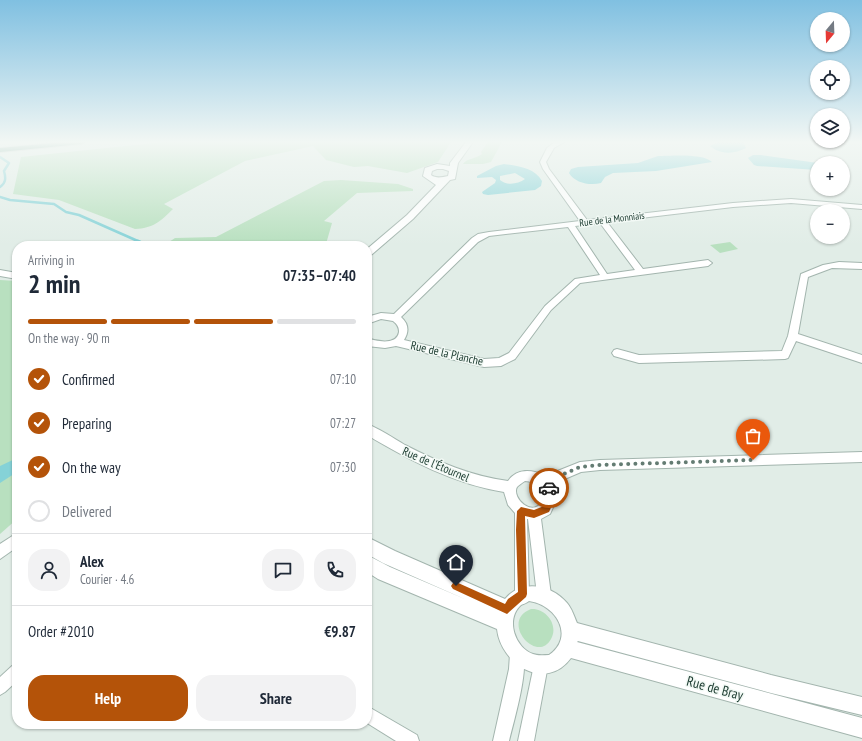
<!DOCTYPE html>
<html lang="en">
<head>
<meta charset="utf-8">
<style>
  body { margin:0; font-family:"PT Sans Narrow",sans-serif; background:#f2f2f3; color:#1f2937; height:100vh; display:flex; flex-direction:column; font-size:15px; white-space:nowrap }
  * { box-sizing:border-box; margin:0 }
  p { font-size:13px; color:#747a83 }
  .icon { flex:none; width:22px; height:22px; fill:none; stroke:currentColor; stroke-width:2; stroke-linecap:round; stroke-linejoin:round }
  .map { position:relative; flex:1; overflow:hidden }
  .sheet { position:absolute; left:12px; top:241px; width:360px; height:488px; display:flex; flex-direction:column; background:#fff; border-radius:16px; box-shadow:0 1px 3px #0004 }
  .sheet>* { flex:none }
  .needle { width:26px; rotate:199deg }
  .tools { position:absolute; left:810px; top:12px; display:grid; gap:8px }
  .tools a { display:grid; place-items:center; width:40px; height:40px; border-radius:50%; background:#fff; box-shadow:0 1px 3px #0004; font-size:20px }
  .pin { position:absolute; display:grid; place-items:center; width:34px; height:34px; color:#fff; margin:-41px -17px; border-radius:50% 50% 50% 0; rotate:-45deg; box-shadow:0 0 4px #0007 }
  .pin .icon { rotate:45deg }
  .courier { position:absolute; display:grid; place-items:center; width:40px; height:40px; margin:-20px; border:3px solid #b45309; border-radius:50%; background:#fff; color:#222; box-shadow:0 1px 5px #0007 }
  .overview em { font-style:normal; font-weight:800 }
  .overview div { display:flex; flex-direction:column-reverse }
  .overview { display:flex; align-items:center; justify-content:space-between; height:68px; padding:0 16px }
  h1 { font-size:26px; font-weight:800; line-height:30px }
  .bar { display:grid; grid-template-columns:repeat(4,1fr); gap:6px 4px; align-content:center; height:48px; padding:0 16px }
  .bar i { height:5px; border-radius:3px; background:#e0e1e3 }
  .bar .on { background:#b45309 }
  .bar p { grid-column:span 4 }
  .line { display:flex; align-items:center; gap:10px; padding:0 16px; border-top:1px solid #e0e1e3 }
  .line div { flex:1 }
  .round { display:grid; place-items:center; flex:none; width:42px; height:42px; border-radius:16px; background:#f2f2f3 }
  ol { padding:0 16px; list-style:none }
  li { display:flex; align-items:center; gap:12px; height:44px }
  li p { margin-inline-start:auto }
  li .icon { padding:4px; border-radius:50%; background:#b45309; color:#fff; stroke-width:4 }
  li:last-child { color:#747a83 }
  li i { width:22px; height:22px; border:2px solid #e0e1e3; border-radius:50% }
  .button { display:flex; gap:8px; margin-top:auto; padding:8px 16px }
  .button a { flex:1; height:46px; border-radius:16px; background:#b45309; color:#fff; font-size:16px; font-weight:800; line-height:46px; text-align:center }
  .button a+a { background:#f2f2f3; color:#1f2937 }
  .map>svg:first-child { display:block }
  .green { fill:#b8e0bf }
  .water { fill:#85d2d7; fill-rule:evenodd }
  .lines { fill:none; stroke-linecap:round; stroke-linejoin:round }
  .stream-far1 { stroke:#85d2d7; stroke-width:2.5 }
  .stream { stroke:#85d2d7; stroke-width:3 }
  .minor-casing { stroke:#a3b5ae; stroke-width:2 }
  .tertiary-casing { stroke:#a3b5ae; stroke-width:2 }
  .trunk-casing { stroke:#c1c9c6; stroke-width:2 }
  .minor { fill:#fff; fill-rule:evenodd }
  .tertiary { fill:#fff; fill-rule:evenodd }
  .trunk { fill:#468a74; fill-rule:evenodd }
  .route { fill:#b45309 }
  .done { stroke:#647c73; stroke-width:4; stroke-dasharray:0 7.2 }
  .labels { text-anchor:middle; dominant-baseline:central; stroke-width:3; stroke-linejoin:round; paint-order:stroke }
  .far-street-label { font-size:10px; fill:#203f34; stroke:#f2f9f5 }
  .street-label { font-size:12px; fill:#203f34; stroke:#f2f9f5 }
  .near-street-label { font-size:14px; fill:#203f34; stroke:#f2f9f5 }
</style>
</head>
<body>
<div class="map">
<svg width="862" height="741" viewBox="0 0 862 741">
  <rect width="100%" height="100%" fill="#e1ede7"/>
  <g class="green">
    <path d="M163,142H451L438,162L407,173L368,166L354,167L326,160L313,146L245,161L164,204L173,209C160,222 153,228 135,229L59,200L13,194L21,157Z"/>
    <path d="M488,142H502L491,162L483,164H463C467,158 476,159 482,154L481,152Z"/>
    <path d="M341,180L398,184L413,189V191L357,193L324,221L332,223L326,244L360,246H163L175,238L216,237L324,181Z"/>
    <path d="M730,242L738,249L720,253L710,245Z"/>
    <path d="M0,280L17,281V519L0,534Z"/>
    <path d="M531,609C546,608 559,625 551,639C537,665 499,621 531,609Z"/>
  </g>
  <g class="water">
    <path d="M718,142H743L746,148C734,154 721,155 710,146Z"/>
    <path d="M753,155H761L818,163L817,170L757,166L754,165L748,158Z"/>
    <path d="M658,156C671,156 703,153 712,162L656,171L613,173L605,177L601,183C590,186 575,183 569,173L571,169L578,167L638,163Z"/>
    <path d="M504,164C518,166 535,168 542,181L541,186L535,190L488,195L483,194L482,192L495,183L496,180L492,177L477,178V176L496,166ZM515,173L525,179C518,184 507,186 500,180V176Z"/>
    <path d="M17,458V472L0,483V466Z"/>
  </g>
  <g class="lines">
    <g class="stream-far1">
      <path d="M0,157L9,163L4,171C6,178 6,183 0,187"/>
      <path d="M0,197L10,200L54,204L66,212L79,215L140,242"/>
    </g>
    <path class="stream" d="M138,241L149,246"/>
    <g class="minor-casing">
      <g id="minor">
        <path d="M555,142H564L554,148L546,162L549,169L587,220L733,203L791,199L862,205V209L791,203L733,207L607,222L643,269L708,260L712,263L708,266L580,283L551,310L515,359L501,366L484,367L396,346L385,348L367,346V338C375,341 397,346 399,332C399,327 397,324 393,321L381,319L367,324V317L381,313L394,314L472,238L478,234L489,232L580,221L543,169L540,162L547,148ZM600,223L635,270L607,274L575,226ZM568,227L600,275L575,279L545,306L509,353L499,358L484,359L404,340C409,332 409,324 401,317L478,242L489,236Z"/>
        <path d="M839,262L862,263V269L832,268L808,277L798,334L862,355V363L796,341L788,358L785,359L639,363L614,356L612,353L614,350L617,349L639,355L782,351L788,336L801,274L823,265Z"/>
        <path d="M0,270L17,273V279L0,276Z"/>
        <path d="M367,424C380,429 393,438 405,445C438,462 471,476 508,481C517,468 532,469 545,476L580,462L600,460L862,452V462L600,470L581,472L553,484L557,499L550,514L541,519L551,595L549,600L544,602L539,600L537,595L528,519H527L529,594L527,599L522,601L517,599L515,594V513L508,505L504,492C454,484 409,460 367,435ZM525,481C536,482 543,487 545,498C533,521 511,497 517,487C519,485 522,483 525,481Z"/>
        <path d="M17,533V547L0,559V544Z"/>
        <path d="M517,647L522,649C530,667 514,720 509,741H493L509,669L510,654L512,649Z"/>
        <path d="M541,658L546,660L548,665L534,741H518L534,665L536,660Z"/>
        <path d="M17,663V681L5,692L0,695V677L12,666Z"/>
        <path d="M367,706L417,735L419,741H396L367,723Z"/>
      </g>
    </g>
    <g class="tertiary-casing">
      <g id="tertiary">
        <path d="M466,142H473L458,163L455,179L450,180L413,219L370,256L367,257V249L407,215L436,185L423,176L425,168L437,164L450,166V163ZM437,169H443L449,171L448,176C443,177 436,179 431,175L432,171Z"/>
        <path d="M367,537L395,551L505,599C521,579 551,584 567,603C572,609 574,616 577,623L771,675L862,697V715L771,693L578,641L577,642L862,718V738L571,658C546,692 501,665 497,629L378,579L367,572V555L390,567L467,600L383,563L367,554ZM529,601C557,605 575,637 549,655C544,655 538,656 533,654C515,648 505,619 521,605C523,604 527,603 529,601Z"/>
      </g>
    </g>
    <g class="trunk-casing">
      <path id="trunk" d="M63,142H85L81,144L0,152V148Z"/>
    </g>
    <use href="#minor" class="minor"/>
    <use href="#tertiary" class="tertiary"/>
    <use href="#trunk" class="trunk"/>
  </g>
  <linearGradient id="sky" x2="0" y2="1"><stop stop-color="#80c0e1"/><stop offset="0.58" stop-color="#f2f7f4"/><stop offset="1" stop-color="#f2f7f4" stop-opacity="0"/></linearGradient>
  <rect width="862" height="245" fill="url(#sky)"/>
  <path class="route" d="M549,484C560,490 553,504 549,512L534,518L525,516L527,594L526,597L507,614L453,589L451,586L453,583L456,582L505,604L508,599L518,592L516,530L517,511L521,507L534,510L544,506L547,499L545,488Z"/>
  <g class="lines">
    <path class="done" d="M549,488L545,482L580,467L600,465L753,460"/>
  </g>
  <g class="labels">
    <g class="far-street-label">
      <text transform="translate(612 219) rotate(-7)">Rue de la Monniais</text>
    </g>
    <g class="street-label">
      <text transform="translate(447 353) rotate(13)">Rue de la Planche</text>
      <text transform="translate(436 464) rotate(23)">Rue de l'Étournel</text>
    </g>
    <g class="near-street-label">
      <text transform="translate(715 688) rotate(15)">Rue de Bray</text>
    </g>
  </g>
</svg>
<div class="tools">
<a><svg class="needle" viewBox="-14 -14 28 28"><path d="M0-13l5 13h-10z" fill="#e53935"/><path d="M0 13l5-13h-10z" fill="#747a83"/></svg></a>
<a><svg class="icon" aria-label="locate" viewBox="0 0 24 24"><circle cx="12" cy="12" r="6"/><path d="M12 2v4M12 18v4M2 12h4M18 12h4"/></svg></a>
<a><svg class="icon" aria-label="layers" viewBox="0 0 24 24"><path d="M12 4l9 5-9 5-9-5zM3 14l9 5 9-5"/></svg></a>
<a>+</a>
<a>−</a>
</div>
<div class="pin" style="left:753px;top:460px;background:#ea580c"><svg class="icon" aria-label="bag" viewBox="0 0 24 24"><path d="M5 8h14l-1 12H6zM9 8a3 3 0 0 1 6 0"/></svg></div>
<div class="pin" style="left:456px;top:586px;background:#1f2937"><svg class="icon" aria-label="home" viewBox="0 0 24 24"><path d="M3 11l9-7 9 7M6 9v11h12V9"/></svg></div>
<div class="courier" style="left:549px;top:488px"><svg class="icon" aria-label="car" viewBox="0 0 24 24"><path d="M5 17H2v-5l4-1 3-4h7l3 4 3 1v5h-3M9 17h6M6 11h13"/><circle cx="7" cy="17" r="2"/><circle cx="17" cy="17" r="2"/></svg></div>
<section class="sheet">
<div class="overview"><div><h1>2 min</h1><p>Arriving in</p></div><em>07:35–07:40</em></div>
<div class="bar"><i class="on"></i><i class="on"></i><i class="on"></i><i></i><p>On the way · 90 m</p></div>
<ol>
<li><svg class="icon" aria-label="check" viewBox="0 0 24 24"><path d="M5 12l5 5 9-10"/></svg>Confirmed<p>07:10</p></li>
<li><svg class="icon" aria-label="check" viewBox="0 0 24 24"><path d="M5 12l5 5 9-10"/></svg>Preparing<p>07:27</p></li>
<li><svg class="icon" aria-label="check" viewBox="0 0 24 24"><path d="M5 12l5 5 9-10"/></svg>On the way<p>07:30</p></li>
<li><i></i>Delivered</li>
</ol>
<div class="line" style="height:72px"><a class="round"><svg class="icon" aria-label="person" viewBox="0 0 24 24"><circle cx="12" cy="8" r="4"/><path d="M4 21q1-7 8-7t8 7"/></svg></a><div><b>Alex</b><p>Courier · 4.6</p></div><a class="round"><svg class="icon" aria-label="chat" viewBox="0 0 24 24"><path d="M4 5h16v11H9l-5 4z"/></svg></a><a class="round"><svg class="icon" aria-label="phone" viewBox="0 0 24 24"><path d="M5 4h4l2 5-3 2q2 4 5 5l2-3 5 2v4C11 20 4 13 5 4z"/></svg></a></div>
<div class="line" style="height:52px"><div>Order #2010</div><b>€9.87</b></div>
<div class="button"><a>Help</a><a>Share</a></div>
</section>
</div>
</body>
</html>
